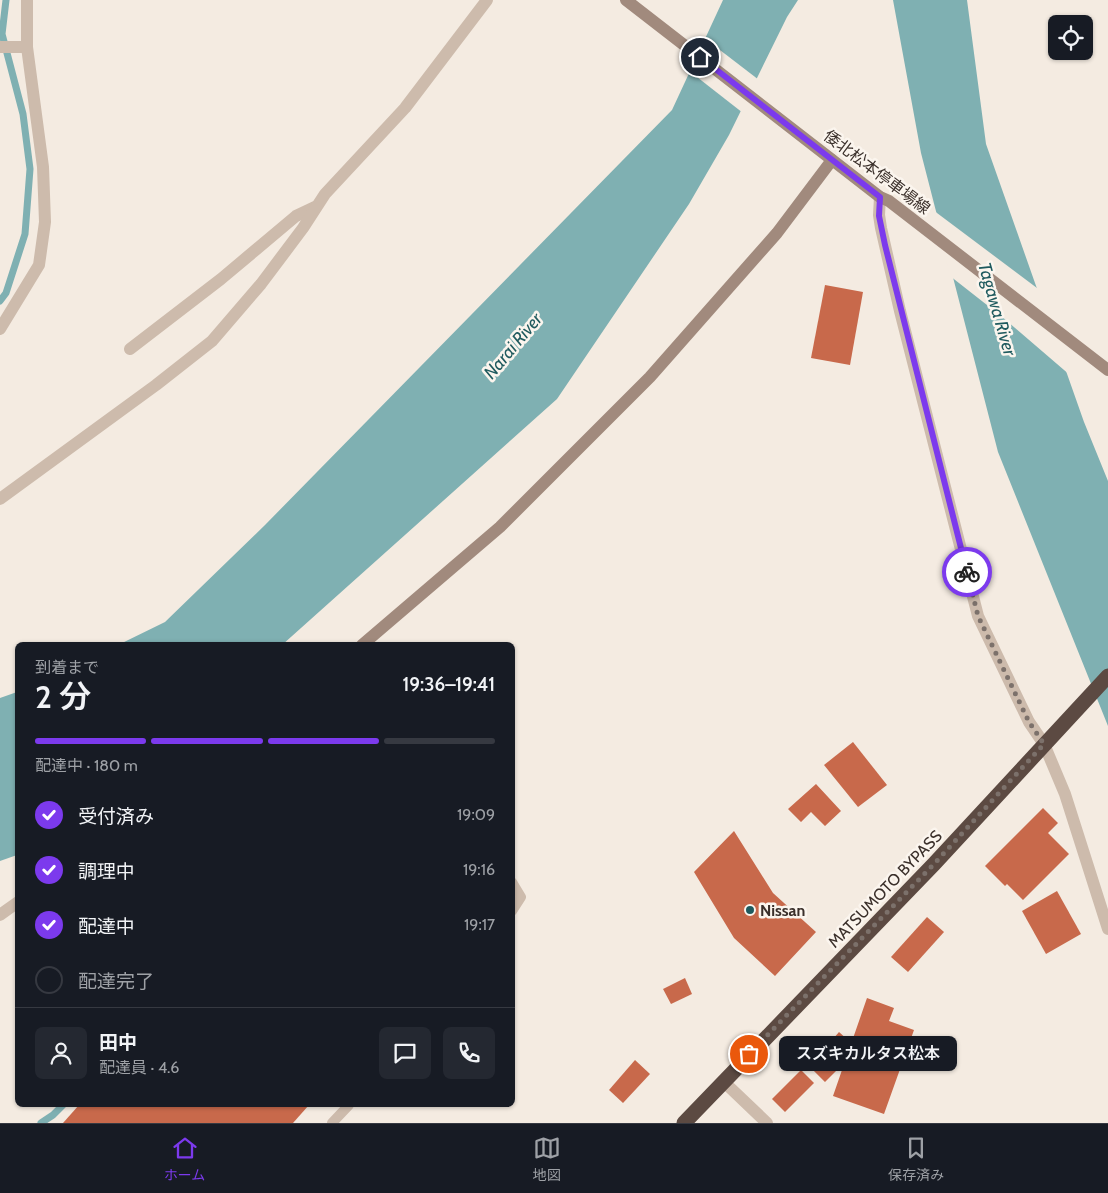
<!DOCTYPE html>
<html lang="ja">
<head>
<meta charset="utf-8">
<style>
  body { margin:0; font-family:Cabin,"Noto Sans JP",sans-serif; background:#242831; color:#f1f3f6; height:100vh; display:flex; flex-direction:column; font-size:19px; white-space:nowrap }
  * { box-sizing:border-box; margin:0 }
  p { font-size:16px; color:#9ea1a6 }
  .icon { flex:none; width:28px; height:28px; fill:none; stroke:currentColor; stroke-width:2; stroke-linecap:round; stroke-linejoin:round }
  .map { position:relative; flex:1; overflow:hidden }
  .sheet { position:absolute; left:15px; top:642px; width:500px; height:465px; display:flex; flex-direction:column; background:#171b24; border-radius:8px; box-shadow:0 1px 4px #0004 }
  .sheet>* { flex:none }
  .buttons { position:absolute; left:1048px; top:15px; display:grid; gap:10px }
  .buttons a { display:grid; place-items:center; width:45px; height:45px; border-radius:8px; background:#171b24; box-shadow:0 1px 4px #0004; font-size:25px }
  .pin { position:absolute; display:grid; place-items:center; width:42px; height:42px; color:#fff; margin:-21px; border:2px solid #fff; border-radius:50%; box-shadow:0 1px 5px #0007 }
  .courier { position:absolute; display:grid; place-items:center; width:50px; height:50px; margin:-25px; border:4px solid #7c3aed; border-radius:50%; background:#fff; color:#222; box-shadow:0 1px 6px #0007 }
  .bubble { position:absolute; height:35px; border-radius:8px; background:#171b24; box-shadow:0 1px 4px #0004; font-size:16px; font-weight:600; line-height:35px; text-align:center }
  .overview em { font-style:normal; font-weight:600 }
  .overview div { display:flex; flex-direction:column-reverse }
  .overview { display:flex; align-items:center; justify-content:space-between; height:85px; padding:0 20px }
  h1 { font-size:32px; font-weight:600; line-height:38px }
  .bar { display:grid; grid-template-columns:repeat(4,1fr); gap:8px 5px; align-content:center; height:60px; padding:0 20px }
  .bar i { height:6px; border-radius:4px; background:#363941 }
  .bar .on { background:#7c3aed }
  .bar p { grid-column:span 4 }
  .line { display:flex; align-items:center; gap:12px; padding:0 20px; border-top:1px solid #363941 }
  .line div { flex:1 }
  .round { display:grid; place-items:center; flex:none; width:52px; height:52px; border-radius:8px; background:#242831 }
  ol { padding:0 20px; list-style:none }
  li { display:flex; align-items:center; gap:15px; height:55px }
  li p { margin-inline-start:auto }
  li .icon { padding:5px; border-radius:50%; background:#7c3aed; color:#fff; stroke-width:4 }
  li:last-child { color:#9ea1a6 }
  li i { width:28px; height:28px; border:2px solid #363941; border-radius:50% }
  .menu { display:flex; justify-content:space-around; align-items:center; height:70px; border-top:1px solid #363941; background:#171b24; font-size:14px; color:#9ea1a6 }
  .menu a { display:grid; justify-items:center; gap:2px }
  .menu .on { color:#7c3aed }
  .map>svg:first-child { display:block }
  .water { fill:#7fb0b2 }
  .pier { fill:#f4ebe1 }
  .lines { fill:none; stroke-linecap:round; stroke-linejoin:round }
  .stream { stroke:#7fb0b2; stroke-width:7 }
  .building { fill:#c8694b }
  .lane { stroke:#cdbbac; stroke-width:10 }
  .street { stroke:#cdbbac; stroke-width:12 }
  .secondary { stroke:#a18a7d; stroke-width:12 }
  .highway { stroke:#5c4a42; stroke-width:15 }
  .done { stroke:#7c716b; stroke-width:5; stroke-dasharray:0 9 }
  .route { stroke:#7c3aed; stroke-width:6 }
  .poi-dot { fill:#1f5a5e; stroke:#fbf5ee; stroke-width:2 }
  .labels { text-anchor:middle; dominant-baseline:central; stroke-width:5; stroke-linejoin:round; paint-order:stroke }
  .street-label { font-size:16px; fill:#3b302b; stroke:#fbf5ee }
  .poi-label { font-size:16px; font-weight:bold; fill:#3b302b; stroke:#fbf5ee; text-anchor:start }
  .water-label { font-size:18px; font-style:italic; fill:#1f5a5e; stroke:#fbf5ee }
</style>
</head>
<body>
<div class="map">
<svg width="1108" height="1123" viewBox="0 0 1108 1123">
  <rect width="100%" height="100%" fill="#f4ebe1"/>
  <g class="water">
    <path d="M723,0H798L787,17L729,135L689,204L557,399L282,645H118L165,622L265,525L672,110Z"/>
    <path d="M893,0H967L986,144L1084,422L1108,481V726L998,452L921,153Z"/>
    <path d="M17,692V855L0,861V698Z"/>
  </g>
  <g class="pier">
    <path d="M703,37L759,80L743,113L688,70Z"/>
    <path d="M933,210L1041,291L1071,376L1001,316L950,276Z"/>
  </g>
  <g class="lines">
    <g class="stream">
      <path d="M0,301L6,293L25,234L30,169L23,114L2,34L6,0"/>
      <path d="M41,1123L53,1115L63,1105"/>
    </g>
  </g>
  <g class="building">
    <path d="M825,285L863,292L850,365L811,358Z"/>
    <path d="M853,742L887,785L858,807L824,765Z"/>
    <path d="M816,784L841,811L825,826L811,812L801,822L788,809Z"/>
    <path d="M1043,808L1058,823L1048,833L1069,854L1023,900L1007,884L1005,886L985,866Z"/>
    <path d="M734,831L773,893L816,932L775,976L734,938L694,872Z"/>
    <path d="M1057,891L1081,934L1046,954L1022,911Z"/>
    <path d="M927,917L944,932L908,972L891,957Z"/>
    <path d="M685,978L692,994L671,1004L663,989Z"/>
    <path d="M867,998L894,1008L889,1021L914,1030L884,1114L833,1096Z"/>
    <path d="M839,1032L849,1041L843,1048L833,1039Z"/>
    <path d="M825,1045L843,1064L825,1082L810,1067L812,1065L808,1061Z"/>
    <path d="M635,1060L650,1074L623,1103L609,1090Z"/>
    <path d="M801,1070L814,1083L785,1112L772,1099Z"/>
    <path d="M79,1105H309L293,1123H63Z"/>
  </g>
  <g class="lines">
    <g class="lane">
      <path d="M512,882L521,897L512,911"/>
      <path d="M332,1123L349,1105"/>
    </g>
    <g class="street">
      <path d="M0,47H27"/>
      <path d="M880,197L879,215L881,228L900,311L978,616L1029,722L1044,744L1065,794L1108,929"/>
      <path d="M0,329L39,265L45,222L43,167L27,47V0"/>
      <path d="M130,349L221,279L296,216L315,207"/>
      <path d="M0,499L156,385L212,341L261,284L303,228L325,194L405,108L487,0"/>
      <path d="M0,915L18,902"/>
      <path d="M723,1081L767,1123"/>
    </g>
    <g class="secondary">
      <path d="M626,0L880,197L889,201L1108,370"/>
      <path d="M362,645L500,527L650,377L777,233L832,160"/>
    </g>
    <path class="highway" d="M684,1123L934,864L1108,676"/>
  </g>
  <g class="lines">
    <path class="done" d="M749,1054L934,864L1044,744L1029,722L978,616L967,572"/>
    <path class="route" d="M700,57L880,197L879,216L885,245L967,572"/>
  </g>
  <circle class="poi-dot" cx="750" cy="910" r="5"/>
  <g class="labels">
    <g class="street-label">
      <text transform="translate(877 172) rotate(37)">倭北松本停車場線</text>
      <text transform="translate(885 889) rotate(-46)">MATSUMOTO BYPASS</text>
    </g>
    <g class="poi-label">
      <text x="760" y="910">Nissan</text>
    </g>
    <g class="water-label">
      <text transform="translate(997 309) rotate(74)">Tagawa River</text>
      <text transform="translate(513 346) rotate(-50)">Narai River</text>
    </g>
  </g>
</svg>
<div class="buttons">
<a><svg class="icon" aria-label="locate" viewBox="0 0 24 24"><circle cx="12" cy="12" r="6"/><path d="M12 2v4M12 18v4M2 12h4M18 12h4"/></svg></a>
</div>
<div class="pin" style="left:749px;top:1054px;background:#ea580c"><svg class="icon" aria-label="bag" viewBox="0 0 24 24"><path d="M5 8h14l-1 12H6zM9 8a3 3 0 0 1 6 0"/></svg></div>
<div class="pin" style="left:700px;top:57px;background:#1f2937"><svg class="icon" aria-label="home" viewBox="0 0 24 24"><path d="M3 11l9-7 9 7M6 9v11h12V9"/></svg></div>
<div class="courier" style="left:967px;top:572px"><svg class="icon" aria-label="bike" viewBox="0 0 24 24"><circle cx="6" cy="16" r="4"/><circle cx="18" cy="16" r="4"/><path d="M6 16l4-8h5l3 8M10 8l3 8H6M13 5h3"/></svg></div>
<div class="bubble" style="left:779px;top:1036px;width:178px">スズキカルタス松本</div>
<section class="sheet">
<div class="overview"><div><h1>2 分</h1><p>到着まで</p></div><em>19:36–19:41</em></div>
<div class="bar"><i class="on"></i><i class="on"></i><i class="on"></i><i></i><p>配達中 · 180 m</p></div>
<ol>
<li><svg class="icon" aria-label="check" viewBox="0 0 24 24"><path d="M5 12l5 5 9-10"/></svg>受付済み<p>19:09</p></li>
<li><svg class="icon" aria-label="check" viewBox="0 0 24 24"><path d="M5 12l5 5 9-10"/></svg>調理中<p>19:16</p></li>
<li><svg class="icon" aria-label="check" viewBox="0 0 24 24"><path d="M5 12l5 5 9-10"/></svg>配達中<p>19:17</p></li>
<li><i></i>配達完了</li>
</ol>
<div class="line" style="height:90px"><a class="round"><svg class="icon" aria-label="person" viewBox="0 0 24 24"><circle cx="12" cy="8" r="4"/><path d="M4 21q1-7 8-7t8 7"/></svg></a><div><b>田中</b><p>配達員 · 4.6</p></div><a class="round"><svg class="icon" aria-label="chat" viewBox="0 0 24 24"><path d="M4 5h16v11H9l-5 4z"/></svg></a><a class="round"><svg class="icon" aria-label="phone" viewBox="0 0 24 24"><path d="M5 4h4l2 5-3 2q2 4 5 5l2-3 5 2v4C11 20 4 13 5 4z"/></svg></a></div>
</section>
</div>
<nav class="menu">
<a class="on"><svg class="icon" aria-label="home" viewBox="0 0 24 24"><path d="M3 11l9-7 9 7M6 9v11h12V9"/></svg>ホーム</a>
<a><svg class="icon" aria-label="map" viewBox="0 0 24 24"><path d="M3 6l6-2 6 2 6-2v14l-6 2-6-2-6 2zM9 4v14M15 6v14"/></svg>地図</a>
<a><svg class="icon" aria-label="saved" viewBox="0 0 24 24"><path d="M7 4h10v16l-5-4-5 4z"/></svg>保存済み</a>
</nav>
</body>
</html>
